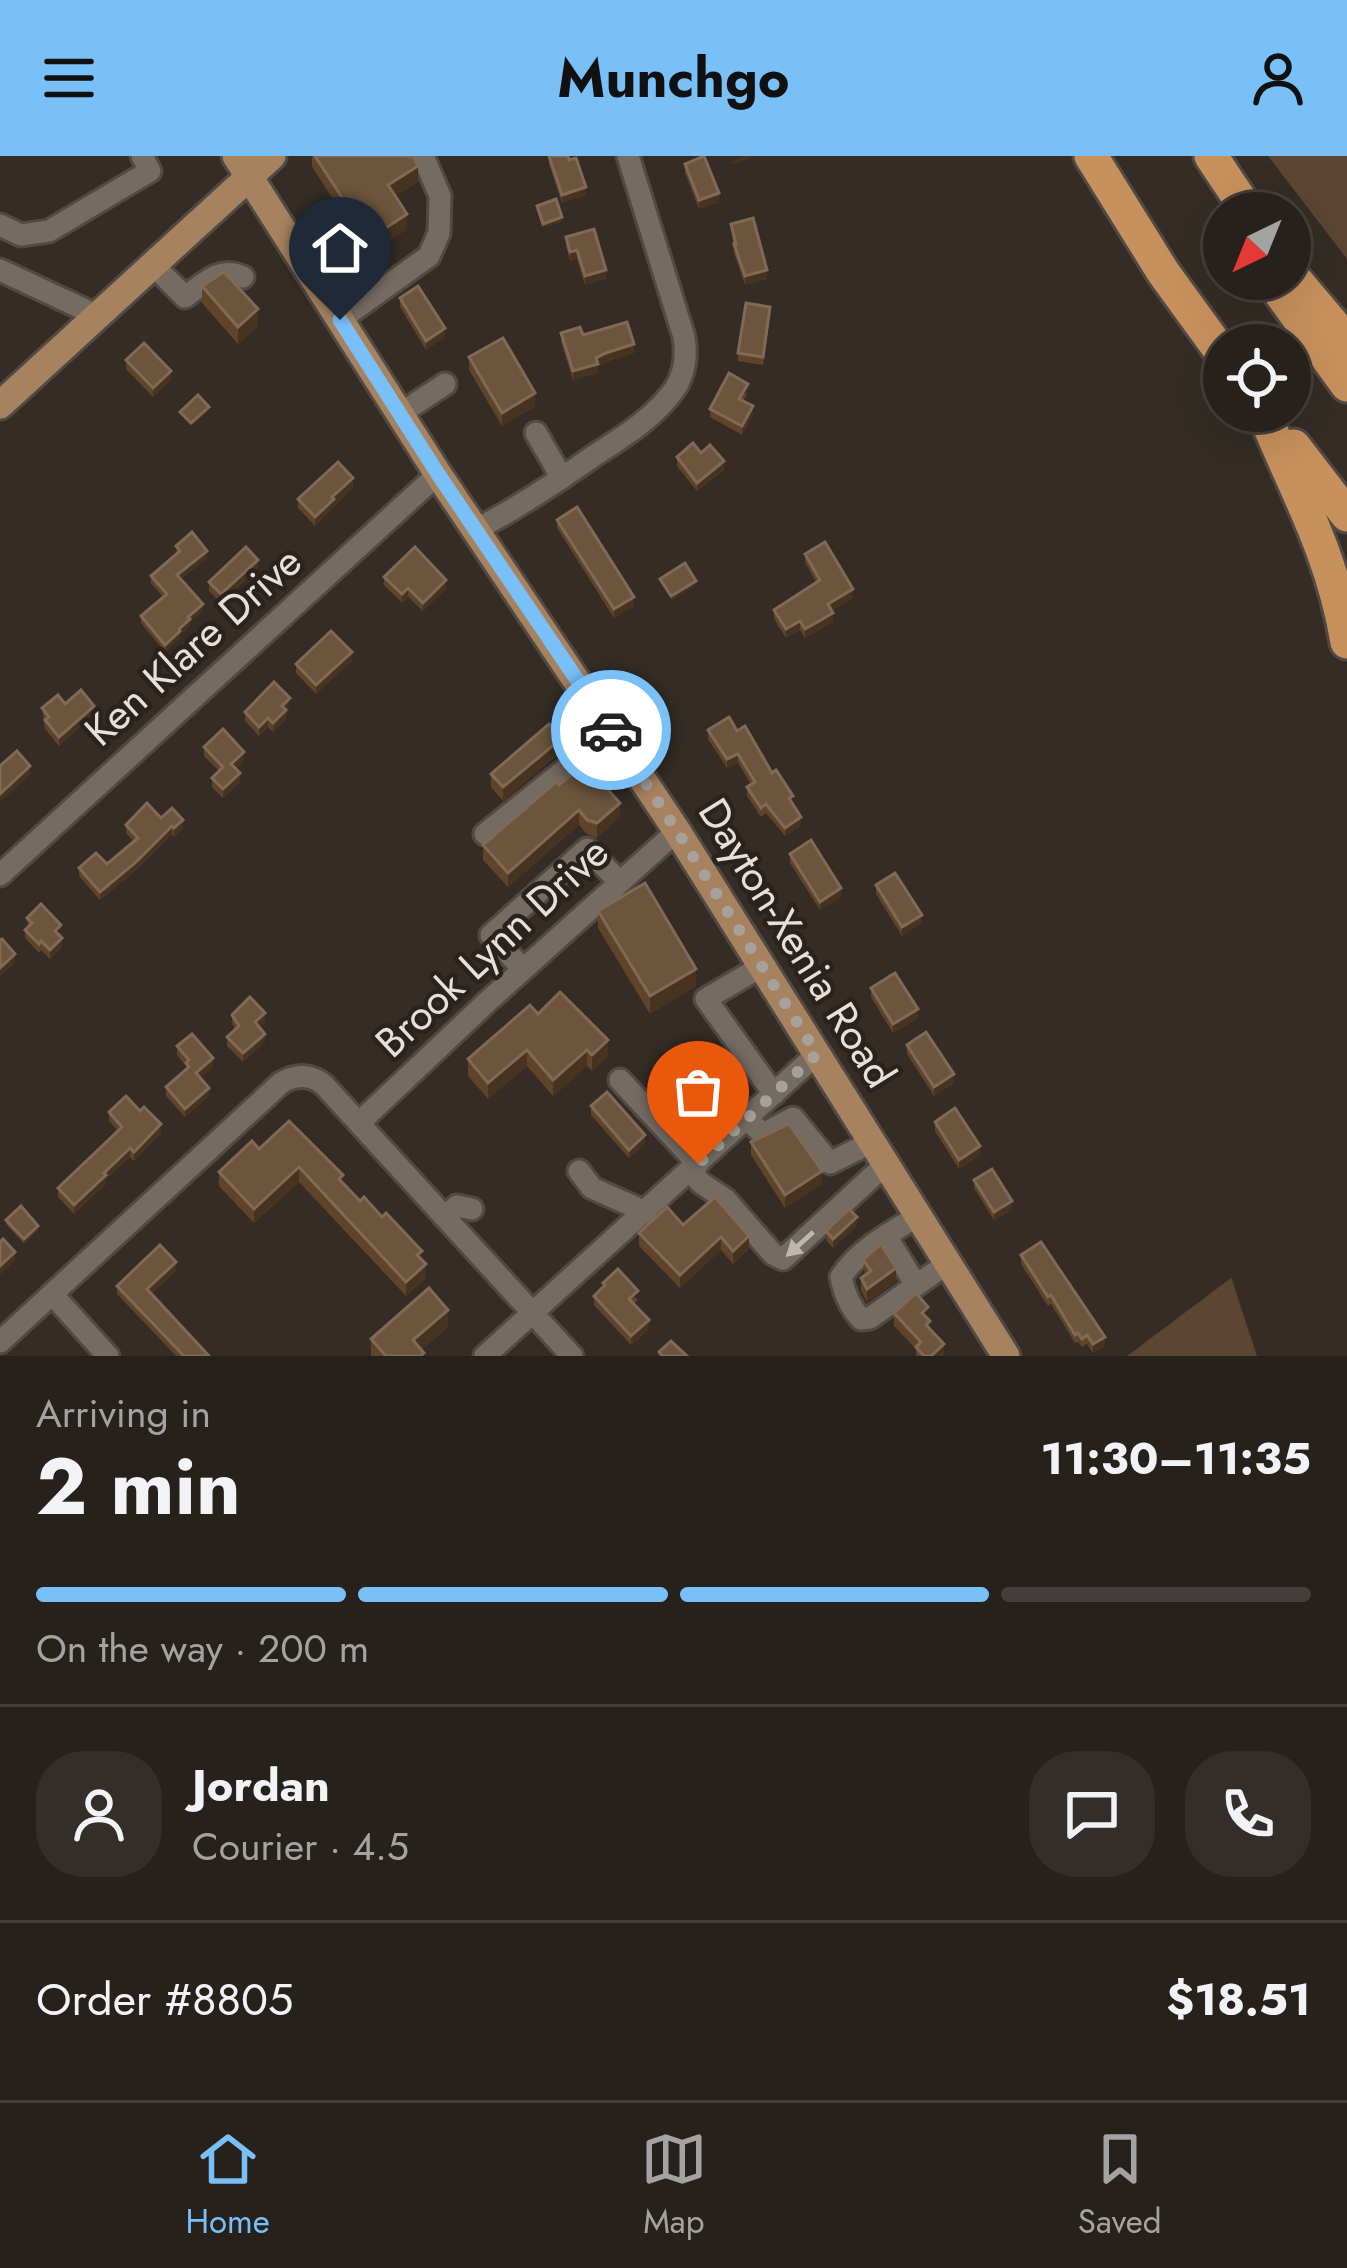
<!DOCTYPE html>
<html lang="en">
<head>
<meta charset="utf-8">
<style>
  body { margin:0; font-family:Jost,sans-serif; background:#332e29; color:#f1f3f6; height:100vh; display:flex; flex-direction:column; font-size:45px; white-space:nowrap }
  * { box-sizing:border-box; margin:0 }
  p { font-size:39px; color:#a4a3a3 }
  .icon { flex:none; width:66px; height:66px; fill:none; stroke:currentColor; stroke-width:2; stroke-linecap:round; stroke-linejoin:round }
  .map { position:relative; height:1200px; overflow:hidden }
  .details { display:flex; flex-direction:column; background:#27211c; flex:1 }
  .details>* { flex:none }
  .needle { width:78px; rotate:223deg }
  .tools { position:absolute; left:1203px; top:36px; display:grid; gap:24px }
  .tools a { display:grid; place-items:center; width:108px; height:108px; border-radius:50%; background:#27211c; box-shadow:0 12px 48px #0002,0 0 0 3px #433e3b; font-size:60px }
  .pin { position:absolute; display:grid; place-items:center; width:102px; height:102px; color:#fff; margin:-123px -51px; border-radius:50% 50% 50% 0; rotate:-45deg; box-shadow:0 0 12px #0007 }
  .pin .icon { rotate:45deg }
  .courier { position:absolute; display:grid; place-items:center; width:120px; height:120px; margin:-60px; border:9px solid #79bff8; border-radius:50%; background:#fff; color:#222; box-shadow:0 3px 15px #0007 }
  .head em { font-style:normal; font-weight:700 }
  .head div { display:flex; flex-direction:column-reverse }
  .head { display:flex; align-items:center; justify-content:space-between; height:204px; padding:0 36px }
  h1 { font-size:78px; font-weight:700; line-height:90px }
  .bar { display:grid; grid-template-columns:repeat(4,1fr); gap:18px 12px; align-content:center; height:144px; padding:0 36px }
  .bar i { height:15px; border-radius:9px; background:#433e3b }
  .bar .selected { background:#79bff8 }
  .bar p { grid-column:span 4 }
  .line { display:flex; align-items:center; gap:30px; padding:0 36px; border-top:3px solid #433e3b }
  .line div { flex:1 }
  .round { display:grid; place-items:center; flex:none; width:126px; height:126px; border-radius:48px; background:#332e29 }
  header { display:flex; justify-content:space-between; align-items:center; height:156px; padding:0 36px; background:#79bff8; color:#111; font-size:54px; font-weight:700 }
  .menu { display:flex; justify-content:space-around; align-items:center; height:168px; border-top:3px solid #433e3b; background:#27211c; font-size:33px; color:#a4a3a3 }
  .menu a { display:grid; justify-items:center; gap:6px }
  .menu .selected { color:#79bff8 }
  .map>svg:first-child { display:block }
  .green { fill:#5c4632 }
  .lines { fill:none; stroke-linecap:round; stroke-linejoin:round }
  .minor-casing { stroke:#504944; stroke-width:27 }
  .major-casing { stroke:#504944; stroke-width:33 }
  .highway-casing { stroke:#504944; stroke-width:39 }
  .minor { stroke:#746b63; stroke-width:21 }
  .major { stroke:#a6825f; stroke-width:27 }
  .highway { stroke:#c7915d; stroke-width:33 }
  .wall { fill:#5f4429 }
  .shaded-wall { fill:#483320 }
  .building { fill:#6d553d; stroke:#806a56; stroke-width:3 }
  .oneway { fill:#bdb7b2 }
  .done { stroke:#a7a19c; stroke-width:12; stroke-dasharray:0 21.6 }
  .route { stroke:#79bff8; stroke-width:15 }
  .labels { text-anchor:middle; dominant-baseline:central; stroke-width:9; stroke-linejoin:round; paint-order:stroke }
  .street-label { font-size:42px; fill:#e5e0dc; stroke:#2a221c }
</style>
</head>
<body>
<header><svg class="icon" aria-label="menu" viewBox="0 0 24 24"><path d="M4 6h16M4 12h16M4 18h16"/></svg>Munchgo<svg class="icon" aria-label="person" viewBox="0 0 24 24"><circle cx="12" cy="8" r="4"/><path d="M4 21q1-7 8-7t8 7"/></svg></header>
<div class="map">
<svg width="1347" height="1200" viewBox="0 0 1347 1200">
  <rect width="100%" height="100%" fill="#342c25"/>
  <g class="green">
    <path d="M1268,0H1347V103Z"/>
    <path d="M1231,1121L1257,1200H1127L1231,1122Z"/>
  </g>
  <g class="lines">
    <g class="minor-casing">
      <g id="minor">
        <path d="M0,69L21,79L49,75L150,15L142,0"/>
        <path d="M152,108L185,141C205,127 219,110 243,121"/>
        <path d="M0,114L96,159"/>
        <path d="M340,164L429,100L439,77L440,40L423,0"/>
        <path d="M400,258L445,228"/>
        <path d="M536,277L562,322"/>
        <path d="M477,373C519,351 557,326 595,299C623,281 654,262 674,234C685,218 687,200 684,181L628,0"/>
        <path d="M485,678L612,576"/>
        <path d="M0,719L438,318"/>
        <path d="M762,810L706,843L774,938"/>
        <path d="M523,813L491,779L587,693L620,726"/>
        <path d="M620,924L698,1008"/>
        <path d="M747,963L763,978L793,962L830,1007L872,986"/>
        <path d="M360,966L487,846L677,675"/>
        <path d="M579,1015L592,1032L646,1056"/>
        <path d="M690,1015L701,1027L725,1043L773,1098L783,1103L886,1008"/>
        <path d="M918,1060C890,1077 859,1093 841,1121C844,1137 849,1150 861,1163L870,1162L948,1107"/>
        <path d="M445,1061L457,1050L472,1053"/>
        <path d="M886,1080L916,1129"/>
        <path d="M52,1138L108,1200"/>
        <path d="M0,1186L281,927C296,918 311,918 324,929L572,1200"/>
        <path d="M485,1200L817,898"/>
      </g>
    </g>
    <g class="major-casing">
      <g id="major">
        <path d="M236,0L438,318L677,675L1006,1200"/>
        <path d="M0,249L272,0"/>
      </g>
    </g>
    <g class="highway-casing">
      <g id="highway">
        <path d="M1091,0L1163,116L1224,200"/>
        <path d="M1211,0L1249,57"/>
        <path d="M1270,123L1347,229"/>
        <path d="M1298,127L1347,185"/>
        <path d="M1263,255C1296,336 1332,396 1347,486"/>
        <path d="M1294,290L1347,359"/>
      </g>
    </g>
    <use href="#minor" class="minor"/>
    <use href="#major" class="major"/>
    <use href="#highway" class="highway"/>
  </g>
  <g class="wall">
    <path d="M312,0H413L418,26L395,40L407,73L369,98L312,11Z"/>
    <path d="M549,0L586,39L562,47L549,8Z"/>
    <path d="M685,8L719,46L699,53L685,17Z"/>
    <path d="M731,68L767,123L745,129L734,97Z"/>
    <path d="M566,81L606,123L585,129L577,103L570,105L566,90Z"/>
    <path d="M202,130L258,171L238,188L202,147Z"/>
    <path d="M400,142L445,181L426,194L400,151Z"/>
    <path d="M770,160L763,209L738,205V197Z"/>
    <path d="M561,177L583,179L634,197L606,206L598,210V217L573,224L561,186Z"/>
    <path d="M469,201L535,250L502,270L469,214Z"/>
    <path d="M126,204L171,224L153,241L126,213Z"/>
    <path d="M748,236L743,245L753,259L742,279L710,261V253Z"/>
    <path d="M701,297L724,314L697,335L677,310V301Z"/>
    <path d="M353,331L315,370L298,352V343Z"/>
    <path d="M557,364L634,450L614,462L557,372Z"/>
    <path d="M176,390L207,402L181,423L203,455L190,466V470L180,478V482L165,496L141,467V460L163,441L151,427V420L177,398Z"/>
    <path d="M805,398L853,442L831,455L833,466L805,482L800,474L786,482L774,463V454L816,426L805,406Z"/>
    <path d="M258,412L221,447L209,435V426Z"/>
    <path d="M384,421L446,433L423,455L408,441L402,447L384,429Z"/>
    <path d="M352,505L316,538L296,517V508Z"/>
    <path d="M65,548L94,558L59,590L45,573L42,552Z"/>
    <path d="M290,551L286,554V563L273,576L268,571L259,580L245,565V556Z"/>
    <path d="M708,574L737,575L793,648L801,670L785,680L766,657L761,661L747,640V631L751,629L738,607L727,612L708,583Z"/>
    <path d="M204,591L244,604L236,613L240,626L223,642L212,631V622L219,615L204,600Z"/>
    <path d="M562,595L503,645L491,631V618Z"/>
    <path d="M559,629L620,661L597,682L587,678L579,669L508,731L483,704V689Z"/>
    <path d="M161,662L183,672L174,681L172,678L135,715L100,744L79,720V712L107,708L133,685L126,677V669Z"/>
    <path d="M790,698L841,741L820,754L790,707Z"/>
    <path d="M876,729L922,767L902,780L876,738Z"/>
    <path d="M598,755L696,830L650,858L598,772Z"/>
    <path d="M27,762L61,778L59,779L62,791L50,803L41,794L39,797L25,782V774L28,772Z"/>
    <path d="M871,832L918,862L893,877L871,841Z"/>
    <path d="M538,858L608,900L592,915L587,910L553,940L527,910L488,943L468,920V903Z"/>
    <path d="M232,859L265,866L259,871L265,886L243,906L227,890V881L236,874L232,868Z"/>
    <path d="M907,889L954,927L934,940L907,898Z"/>
    <path d="M177,890L213,911L200,922L209,940L185,961L166,940V931L186,914V910L177,899Z"/>
    <path d="M591,950L645,988L629,1002L591,959Z"/>
    <path d="M109,956L161,977L134,1005L130,1001L106,1023V1028L74,1058L58,1041V1032L118,975L109,965Z"/>
    <path d="M935,966L980,999L959,1013L935,975Z"/>
    <path d="M751,986L822,1028L785,1052L751,999Z"/>
    <path d="M259,993L343,1026L360,1045L382,1061L422,1104L426,1122L406,1140L299,1026L254,1067L219,1030V1016Z"/>
    <path d="M974,1024L1012,1054L994,1064L974,1032Z"/>
    <path d="M715,1041L749,1093L733,1108L721,1094L680,1132L639,1090V1077L683,1069Z"/>
    <path d="M6,1064L38,1074L24,1088L6,1068Z"/>
    <path d="M857,1070L833,1092L826,1084V1075Z"/>
    <path d="M1021,1099L1105,1190L1093,1197L1087,1188L1082,1191L1078,1186L1075,1187L1051,1148L1048,1150L1021,1108Z"/>
    <path d="M863,1104L896,1125L867,1146L861,1135V1122L865,1120Z"/>
    <path d="M176,1115L151,1138L210,1200H176L117,1138V1130Z"/>
    <path d="M603,1127L638,1143L634,1148L649,1173L631,1189L594,1149V1140L603,1132Z"/>
    <path d="M894,1157L928,1164L930,1173L944,1200H916V1193L894,1170Z"/>
    <path d="M448,1171L421,1194L424,1200H371V1183Z"/>
  </g>
  <g class="shaded-wall">
    <path d="M745,0H751V2L732,9V5Z"/>
    <path d="M418,10V26L388,44V29Z"/>
    <path d="M586,31V39L562,47V39Z"/>
    <path d="M719,37V46L699,53V44Z"/>
    <path d="M407,58V73L369,98V83Z"/>
    <path d="M562,61V66L543,72V68Z"/>
    <path d="M577,94V103L570,105V96Z"/>
    <path d="M606,114V123L585,129V120Z"/>
    <path d="M767,114V123L745,129V120Z"/>
    <path d="M258,153V171L238,188V171Z"/>
    <path d="M445,172V181L426,194V185Z"/>
    <path d="M634,188V197L606,206L598,210V217L573,224V215L596,202Z"/>
    <path d="M171,215V224L153,241V232Z"/>
    <path d="M535,237V250L502,270V257Z"/>
    <path d="M753,250V259L742,279V270Z"/>
    <path d="M209,251V255L191,271V267Z"/>
    <path d="M724,305V314L697,335V327Z"/>
    <path d="M353,322V331L315,370V361L332,341Z"/>
    <path d="M207,395V402L177,426V419Z"/>
    <path d="M258,404V412L221,447V438Z"/>
    <path d="M446,424V433L423,455V447Z"/>
    <path d="M696,425V429L671,445V440Z"/>
    <path d="M408,432V441L402,447V438Z"/>
    <path d="M853,433V442L828,457V448Z"/>
    <path d="M634,441V450L614,462V453Z"/>
    <path d="M203,448V455L190,466V470L180,478V482L165,496V489L188,461Z"/>
    <path d="M833,457V466L805,482V473Z"/>
    <path d="M800,465V474L786,482V473Z"/>
    <path d="M352,496V505L316,538V529Z"/>
    <path d="M290,542L286,563L273,576V567L282,550Z"/>
    <path d="M94,550V558L59,590V581Z"/>
    <path d="M268,562V571L259,580V571Z"/>
    <path d="M562,582V595L503,645V631Z"/>
    <path d="M244,596V604L231,617V608Z"/>
    <path d="M738,598V607L727,612V603Z"/>
    <path d="M30,610V619L0,646V638Z"/>
    <path d="M240,617V626L223,642V633Z"/>
    <path d="M620,647V661L597,682V667Z"/>
    <path d="M579,654V669L508,731V717Z"/>
    <path d="M801,661V670L785,680V672Z"/>
    <path d="M183,664V672L174,681V672Z"/>
    <path d="M172,670V678L135,715L100,744V736Z"/>
    <path d="M841,732V741L820,754V746Z"/>
    <path d="M922,759V767L902,780V771Z"/>
    <path d="M62,782V791L50,803V794Z"/>
    <path d="M15,798V807L0,821V812Z"/>
    <path d="M696,813V830L650,858V840Z"/>
    <path d="M918,853V862L893,877V868Z"/>
    <path d="M265,857V866L255,875V866Z"/>
    <path d="M265,878V886L243,906V897Z"/>
    <path d="M608,884V900L592,915V899Z"/>
    <path d="M527,894V910L488,943V927Z"/>
    <path d="M587,894V910L553,940V924Z"/>
    <path d="M213,902V911L196,926V917Z"/>
    <path d="M954,918V927L934,940V931Z"/>
    <path d="M209,932V940L185,961V953Z"/>
    <path d="M161,968V977L134,1005V996Z"/>
    <path d="M645,979V988L629,1002V994Z"/>
    <path d="M980,990V999L959,1013V1004Z"/>
    <path d="M130,992V1001L106,1023V1028L74,1058V1049Z"/>
    <path d="M299,1011V1026L254,1067V1053Z"/>
    <path d="M822,1015V1028L785,1052V1039Z"/>
    <path d="M1012,1045V1054L994,1064V1056Z"/>
    <path d="M857,1061V1070L833,1092V1083Z"/>
    <path d="M38,1070V1074L24,1088V1083Z"/>
    <path d="M749,1080V1093L733,1108V1095Z"/>
    <path d="M721,1081V1094L680,1132V1119Z"/>
    <path d="M15,1096V1105L0,1119V1110Z"/>
    <path d="M176,1106V1115L147,1142V1133Z"/>
    <path d="M426,1108V1122L406,1140V1126Z"/>
    <path d="M896,1112V1125L867,1146V1133Z"/>
    <path d="M448,1154V1171L414,1200L413,1184Z"/>
    <path d="M649,1164V1173L631,1189V1180Z"/>
    <path d="M1105,1181V1190L1093,1197V1188Z"/>
    <path d="M944,1188V1200H931Z"/>
  </g>
  <g class="building">
    <path d="M315,0H413L418,10L388,29L407,58L369,83Z"/>
    <path d="M549,0H568L569,4L576,2L586,31L562,39Z"/>
    <path d="M704,0L719,37L699,44L685,8Z"/>
    <path d="M556,43L562,61L543,68L537,50Z"/>
    <path d="M753,62L767,114L745,120L734,88H736L731,68Z"/>
    <path d="M594,73L606,114L585,120L577,94L570,96L566,81Z"/>
    <path d="M224,116L258,153L238,171L202,130Z"/>
    <path d="M418,130L445,172L426,185L400,142Z"/>
    <path d="M746,147L770,151L763,201L738,197Z"/>
    <path d="M627,166L634,188L606,197L596,202L598,208L573,215L561,177L580,171L583,179Z"/>
    <path d="M503,182L535,237L502,257L469,201Z"/>
    <path d="M144,187L171,215L153,232L126,204Z"/>
    <path d="M729,217L748,228L739,243L753,250L742,270L710,253Z"/>
    <path d="M198,239L209,251L191,267L180,256Z"/>
    <path d="M693,287L701,297L710,289L724,305L697,327L677,301Z"/>
    <path d="M338,306L353,322L332,341L334,343L315,361L298,343Z"/>
    <path d="M577,351L634,441L614,453L557,364Z"/>
    <path d="M192,376L207,395L177,419L203,448L188,461L190,463L179,473L180,475L165,489L141,460L167,438L151,420L180,395L176,390Z"/>
    <path d="M825,386L853,433L828,448L833,457L805,473L800,465L786,473L774,454L820,424L805,398Z"/>
    <path d="M246,391L258,404L221,438L209,426Z"/>
    <path d="M415,391L446,424L423,447L408,432L402,438L384,421Z"/>
    <path d="M685,407L696,425L671,440L660,423Z"/>
    <path d="M331,475L352,496L316,529L296,508Z"/>
    <path d="M274,526L290,542L282,550L286,554L273,567L268,562L259,571L245,556Z"/>
    <path d="M81,534L94,550L59,581L45,564L49,561L42,552L58,539L65,548Z"/>
    <path d="M729,561L737,575L745,570L772,617L776,614L793,640L789,642L801,661L785,672L766,648L761,652L747,631L755,626L738,598L727,603L708,574Z"/>
    <path d="M549,568L562,582L503,631L491,618Z"/>
    <path d="M223,573L244,596L231,608L240,617L223,633L212,622L223,611L204,591Z"/>
    <path d="M17,595L30,610L0,638V610Z"/>
    <path d="M585,608L620,647L597,667L587,664L579,654L508,717L483,689L556,626L559,629Z"/>
    <path d="M147,647L161,662L172,652L183,664L174,672L172,670L135,707L100,736L79,712L96,697L107,708L138,682L126,669Z"/>
    <path d="M811,684L841,732L820,746L790,698Z"/>
    <path d="M895,717L922,759L902,771L876,729Z"/>
    <path d="M645,727L696,813L650,840L598,755Z"/>
    <path d="M41,748L61,769L55,775L62,782L50,794L41,785L39,788L25,774L32,767L27,762Z"/>
    <path d="M2,783L15,798L0,812V784Z"/>
    <path d="M895,817L918,853L893,868L871,832Z"/>
    <path d="M560,836L608,884L592,899L587,894L553,924L527,894L488,927L468,903L530,849L538,858Z"/>
    <path d="M250,841L265,857L255,866L265,878L243,897L227,881L239,870L232,859Z"/>
    <path d="M926,876L954,918L934,931L907,889Z"/>
    <path d="M192,878L213,902L196,917L209,932L185,953L166,931L189,911L186,907L189,904L177,890Z"/>
    <path d="M607,936L645,979L629,994L591,950Z"/>
    <path d="M126,940L140,955L144,951L161,968L134,996L130,992L104,1017L106,1019L74,1049L58,1032L122,971L109,956Z"/>
    <path d="M955,952L980,990L959,1004L935,966Z"/>
    <path d="M289,965L343,1019L339,1023L360,1045L364,1041L382,1061L386,1057L422,1095L417,1099L426,1108L406,1126L299,1011L254,1053L219,1016L252,985L259,993Z"/>
    <path d="M789,968L822,1015L785,1039L751,986Z"/>
    <path d="M992,1013L1012,1045L994,1056L974,1024Z"/>
    <path d="M715,1041L749,1080L733,1095L721,1081L680,1119L639,1077L667,1051L683,1069Z"/>
    <path d="M21,1050L38,1070L24,1083L6,1064Z"/>
    <path d="M849,1053L857,1061L833,1083L826,1075Z"/>
    <path d="M3,1083L15,1096L0,1110V1086Z"/>
    <path d="M1041,1086L1105,1181L1093,1188L1087,1179L1082,1183L1078,1177L1075,1179L1051,1139L1048,1141L1021,1099Z"/>
    <path d="M881,1088L896,1112L867,1133L861,1122L871,1115L863,1104Z"/>
    <path d="M160,1089L176,1106L147,1133L209,1200H184L117,1130Z"/>
    <path d="M618,1113L638,1135L629,1143L649,1164L631,1180L594,1140L605,1129L603,1127Z"/>
    <path d="M429,1132L448,1154L413,1184L424,1197L420,1200H386L371,1183Z"/>
    <path d="M916,1137L928,1151L922,1157L930,1165L926,1169L944,1188L931,1200H924L916,1191L921,1186L894,1157Z"/>
    <path d="M671,1185L687,1200H662L659,1196Z"/>
  </g>
  <defs><path id="oneway-solid" d="M-6-.8H1V-3.2L6.5 0L1 3.2V.8H-6Z" transform="scale(3)"/></defs>
  <use class="oneway" href="#oneway-solid" transform="translate(800 1088) rotate(138)"/>
  <g class="lines">
    <path class="done" d="M611,574L677,675L817,898L698,1008"/>
    <path class="route" d="M340,164L438,318L611,574"/>
  </g>
  <g class="labels">
    <g class="street-label">
      <text transform="translate(193 490) rotate(-42)">Ken Klare Drive</text>
      <text transform="translate(797 787) rotate(58)">Dayton-Xenia Road</text>
      <text transform="translate(492 791) rotate(-43)">Brook Lynn Drive</text>
    </g>
  </g>
</svg>
<div class="tools">
<a><svg class="needle" viewBox="-14 -14 28 28"><path d="M0-13l5 13h-10z" fill="#e53935"/><path d="M0 13l5-13h-10z" fill="#a4a3a3"/></svg></a>
<a><svg class="icon" aria-label="locate" viewBox="0 0 24 24"><circle cx="12" cy="12" r="6"/><path d="M12 2v4M12 18v4M2 12h4M18 12h4"/></svg></a>
</div>
<div class="pin" style="left:698px;top:1008px;background:#ea580c"><svg class="icon" aria-label="bag" viewBox="0 0 24 24"><path d="M5 8h14l-1 12H6zM9 8a3 3 0 0 1 6 0"/></svg></div>
<div class="pin" style="left:340px;top:164px;background:#1f2937"><svg class="icon" aria-label="home" viewBox="0 0 24 24"><path d="M3 11l9-7 9 7M6 9v11h12V9"/></svg></div>
<div class="courier" style="left:611px;top:574px"><svg class="icon" aria-label="car" viewBox="0 0 24 24"><path d="M5 17H2v-5l4-1 3-4h7l3 4 3 1v5h-3M9 17h6M6 11h13"/><circle cx="7" cy="17" r="2"/><circle cx="17" cy="17" r="2"/></svg></div>
</div>
<section class="details">
<div class="head"><div><h1>2 min</h1><p>Arriving in</p></div><em>11:30–11:35</em></div>
<div class="bar"><i class="selected"></i><i class="selected"></i><i class="selected"></i><i></i><p>On the way · 200 m</p></div>
<div class="line" style="height:216px"><a class="round"><svg class="icon" aria-label="person" viewBox="0 0 24 24"><circle cx="12" cy="8" r="4"/><path d="M4 21q1-7 8-7t8 7"/></svg></a><div><b>Jordan</b><p>Courier · 4.5</p></div><a class="round"><svg class="icon" aria-label="chat" viewBox="0 0 24 24"><path d="M4 5h16v11H9l-5 4z"/></svg></a><a class="round"><svg class="icon" aria-label="phone" viewBox="0 0 24 24"><path d="M5 4h4l2 5-3 2q2 4 5 5l2-3 5 2v4C11 20 4 13 5 4z"/></svg></a></div>
<div class="line" style="height:156px"><div>Order #8805</div><b>$18.51</b></div>
</section>
<nav class="menu">
<a class="selected"><svg class="icon" aria-label="home" viewBox="0 0 24 24"><path d="M3 11l9-7 9 7M6 9v11h12V9"/></svg>Home</a>
<a><svg class="icon" aria-label="map" viewBox="0 0 24 24"><path d="M3 6l6-2 6 2 6-2v14l-6 2-6-2-6 2zM9 4v14M15 6v14"/></svg>Map</a>
<a><svg class="icon" aria-label="saved" viewBox="0 0 24 24"><path d="M7 4h10v16l-5-4-5 4z"/></svg>Saved</a>
</nav>
</body>
</html>
